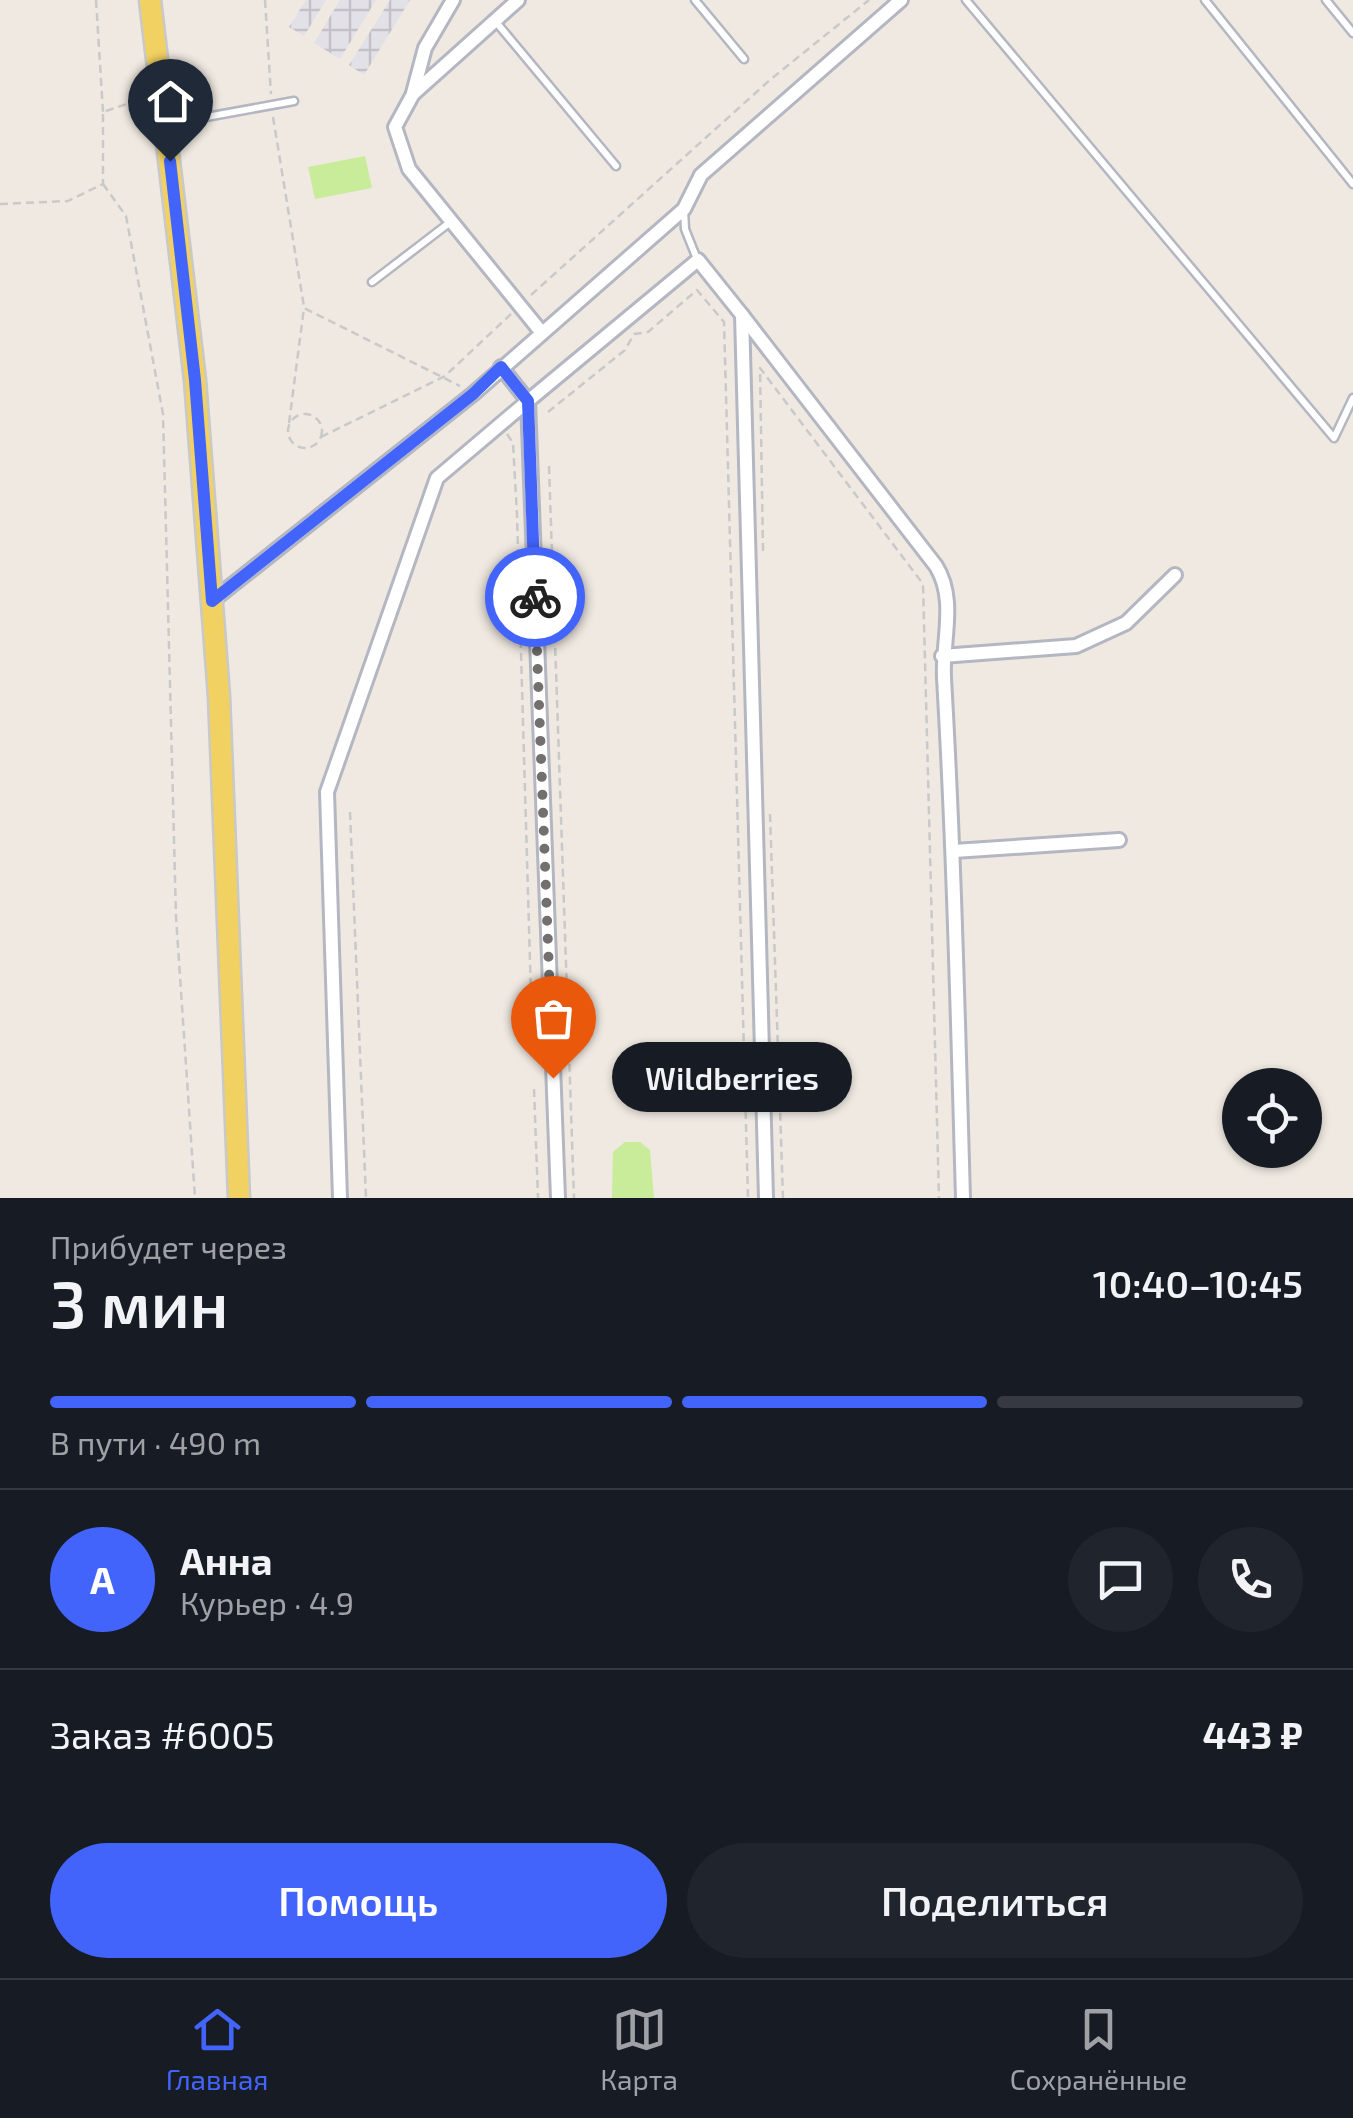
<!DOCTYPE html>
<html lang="ru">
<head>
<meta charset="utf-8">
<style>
  body { margin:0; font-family:"Exo 2",sans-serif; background:#20242c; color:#f1f3f6; height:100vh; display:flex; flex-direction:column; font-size:38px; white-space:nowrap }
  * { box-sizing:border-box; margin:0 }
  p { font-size:32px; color:#9ea1a6 }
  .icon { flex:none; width:55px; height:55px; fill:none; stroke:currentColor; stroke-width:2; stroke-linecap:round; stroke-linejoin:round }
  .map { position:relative; height:1198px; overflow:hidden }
  .sheet { display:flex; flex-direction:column; background:#171b24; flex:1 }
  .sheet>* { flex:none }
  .fabs { position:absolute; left:1222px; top:1068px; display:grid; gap:20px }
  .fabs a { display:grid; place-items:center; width:100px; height:100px; border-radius:50%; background:#171b24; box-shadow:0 2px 8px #0004; font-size:50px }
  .pin { position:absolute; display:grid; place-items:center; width:85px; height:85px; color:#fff; margin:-102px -42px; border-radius:50% 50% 50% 0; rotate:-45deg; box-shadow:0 0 10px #0007 }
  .pin .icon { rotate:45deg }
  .courier { position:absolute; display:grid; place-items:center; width:100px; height:100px; margin:-50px; border:8px solid #4264fb; border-radius:50%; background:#fff; color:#222; box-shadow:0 2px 12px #0007 }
  .bubble { position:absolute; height:70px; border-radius:35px; background:#171b24; box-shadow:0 2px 8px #0004; font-size:32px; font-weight:600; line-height:70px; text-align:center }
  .head em { font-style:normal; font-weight:600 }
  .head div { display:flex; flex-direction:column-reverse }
  .head { display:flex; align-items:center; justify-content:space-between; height:170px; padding:0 50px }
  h1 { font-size:65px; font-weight:600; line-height:75px }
  .bar { display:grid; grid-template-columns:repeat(4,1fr); gap:15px 10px; align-content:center; height:120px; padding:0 50px }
  .bar i { height:12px; border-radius:8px; background:#363941 }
  .bar .active { background:#4264fb }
  .bar p { grid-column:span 4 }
  .line { display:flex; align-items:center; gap:25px; padding:0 50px; border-top:2px solid #363941 }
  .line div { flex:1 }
  .round { display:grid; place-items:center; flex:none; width:105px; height:105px; border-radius:52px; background:#20242c }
  .primary-button { display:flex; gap:20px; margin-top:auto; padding:20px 50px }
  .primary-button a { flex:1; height:115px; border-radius:60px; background:#4264fb; color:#fff; font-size:40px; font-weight:600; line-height:115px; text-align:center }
  .primary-button a+a { background:#20242c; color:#f1f3f6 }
  .dock { display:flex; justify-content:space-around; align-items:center; height:140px; border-top:2px solid #363941; background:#171b24; font-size:28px; color:#9ea1a6 }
  .dock a { display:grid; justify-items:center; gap:5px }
  .dock .active { color:#4264fb }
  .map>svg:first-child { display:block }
  .industrial { fill:url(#industrial-grid) }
  .pitch { fill:#c9ec9a }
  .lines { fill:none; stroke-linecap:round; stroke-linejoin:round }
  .service-casing { stroke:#b4b7c1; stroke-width:11 }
  .minor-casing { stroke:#b4b7c1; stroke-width:18 }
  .primary-casing { stroke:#c9c9c9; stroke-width:25 }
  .path { stroke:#c9c9c9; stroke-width:2.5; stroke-dasharray:8 5; stroke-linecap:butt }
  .service { stroke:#fff; stroke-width:6 }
  .minor { stroke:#fff; stroke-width:12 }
  .primary { stroke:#f2d163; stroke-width:20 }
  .done { stroke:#726f6d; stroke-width:10; stroke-dasharray:0 18 }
  .route { stroke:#4264fb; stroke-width:12 }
</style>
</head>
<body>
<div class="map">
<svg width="1353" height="1198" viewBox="0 0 1353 1198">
  <defs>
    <pattern id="industrial-grid" width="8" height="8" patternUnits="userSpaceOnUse" patternTransform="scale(2.5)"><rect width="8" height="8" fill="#e3e1e8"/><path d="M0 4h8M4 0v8" fill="none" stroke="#c3c1c7"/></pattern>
  </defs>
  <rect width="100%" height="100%" fill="#efe9e1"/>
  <g class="industrial">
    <path d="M306,0H326L304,36L289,27Z"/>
    <path d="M340,0H376L340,59L314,43Z"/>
    <path d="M390,0H410L364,75L349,65Z"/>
  </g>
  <g class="pitch">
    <path d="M365,156L372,188L315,199L308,167Z"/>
    <path d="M625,1142H640L650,1150L654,1198H612L613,1152Z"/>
  </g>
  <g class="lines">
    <g class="service-casing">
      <g id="service">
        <path d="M695,0L744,59"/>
        <path d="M966,0L1334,438L1353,398"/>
        <path d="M1205,0L1353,184"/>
        <path d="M1326,0L1353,33"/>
        <path d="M496,22L616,166"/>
        <path d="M168,124L294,101"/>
        <path d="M684,209L685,229L697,259"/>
        <path d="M372,282L453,220"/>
      </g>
    </g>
    <g class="minor-casing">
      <g id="minor">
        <path d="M518,0L413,94L395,127L409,169L542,333"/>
        <path d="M413,93L425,48L453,0"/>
        <path d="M742,315L936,566C957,600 942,640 944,678C954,851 958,1024 963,1198"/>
        <path d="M212,601L473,394L684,209L701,175L901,0"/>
        <path d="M942,656L1076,646L1126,623L1175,575"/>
        <path d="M954,851L1119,840"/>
        <path d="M340,1198L327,792L437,478L528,401L501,367"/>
        <path d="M558,1198L528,401L698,260L742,315L766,1198"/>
      </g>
    </g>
    <g class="primary-casing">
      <path id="primary" d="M150,0L195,380L219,696L239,1198"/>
    </g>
    <g class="path">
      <path d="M96,0L103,112"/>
      <path d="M265,0L271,94"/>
      <path d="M273,117L304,307"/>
      <path d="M103,184L126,216L163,414L176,917L195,1198"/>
      <path d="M0,204L68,201L103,184V112L145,98"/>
      <path d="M531,295L771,79L869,0"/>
      <path d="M548,412L625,350L634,334L648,332L697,290L724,322L748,1198"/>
      <circle cx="305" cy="431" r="17"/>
      <path d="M289,423L304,308L460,386"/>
      <path d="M507,434L513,443L517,515L531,996"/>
      <path d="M321,437L445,376L511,314"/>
      <path d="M549,466L574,1198"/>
      <path d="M763,551L760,368L923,584L939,1198"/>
      <path d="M350,812L366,1198"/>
      <path d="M770,814L783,1198"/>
      <path d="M534,1089L538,1198"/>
    </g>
    <use href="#service" class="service"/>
    <use href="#minor" class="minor"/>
    <use href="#primary" class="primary"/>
  </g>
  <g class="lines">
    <path class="done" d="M535,597L553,1078"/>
    <path class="route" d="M170,161L195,380L212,601L473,394L501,367L528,401L535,597"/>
  </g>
</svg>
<div class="fabs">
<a><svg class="icon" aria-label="locate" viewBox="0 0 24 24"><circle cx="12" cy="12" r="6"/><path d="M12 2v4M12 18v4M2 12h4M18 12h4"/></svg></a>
</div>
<div class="pin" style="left:553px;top:1078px;background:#ea580c"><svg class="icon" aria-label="bag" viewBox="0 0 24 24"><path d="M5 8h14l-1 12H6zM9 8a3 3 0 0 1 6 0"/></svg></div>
<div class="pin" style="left:170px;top:161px;background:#1f2937"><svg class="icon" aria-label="home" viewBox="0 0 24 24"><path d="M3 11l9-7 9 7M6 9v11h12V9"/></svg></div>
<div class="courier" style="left:535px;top:597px"><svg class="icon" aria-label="bike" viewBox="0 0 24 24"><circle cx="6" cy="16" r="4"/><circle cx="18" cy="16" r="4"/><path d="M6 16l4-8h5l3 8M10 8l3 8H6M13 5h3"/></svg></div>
<div class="bubble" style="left:612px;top:1042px;width:240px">Wildberries</div>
</div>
<section class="sheet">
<div class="head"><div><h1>3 мин</h1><p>Прибудет через</p></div><em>10:40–10:45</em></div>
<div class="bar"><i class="active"></i><i class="active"></i><i class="active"></i><i></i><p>В пути · 490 m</p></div>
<div class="line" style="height:180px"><b class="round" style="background:#4264fb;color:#fff">А</b><div><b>Анна</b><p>Курьер · 4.9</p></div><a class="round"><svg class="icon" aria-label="chat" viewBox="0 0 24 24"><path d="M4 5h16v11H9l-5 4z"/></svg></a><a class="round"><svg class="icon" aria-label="phone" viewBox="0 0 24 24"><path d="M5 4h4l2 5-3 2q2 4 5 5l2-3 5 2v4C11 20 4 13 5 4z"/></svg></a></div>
<div class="line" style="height:130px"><div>Заказ #6005</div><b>443 ₽</b></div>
<div class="primary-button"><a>Помощь</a><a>Поделиться</a></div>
</section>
<nav class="dock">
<a class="active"><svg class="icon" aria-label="home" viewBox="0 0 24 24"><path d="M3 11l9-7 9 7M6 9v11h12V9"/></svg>Главная</a>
<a><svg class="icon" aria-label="map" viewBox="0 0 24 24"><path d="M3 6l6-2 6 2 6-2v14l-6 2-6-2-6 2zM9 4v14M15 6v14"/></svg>Карта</a>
<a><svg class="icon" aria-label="saved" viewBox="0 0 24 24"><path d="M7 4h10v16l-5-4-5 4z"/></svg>Сохранённые</a>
</nav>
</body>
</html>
